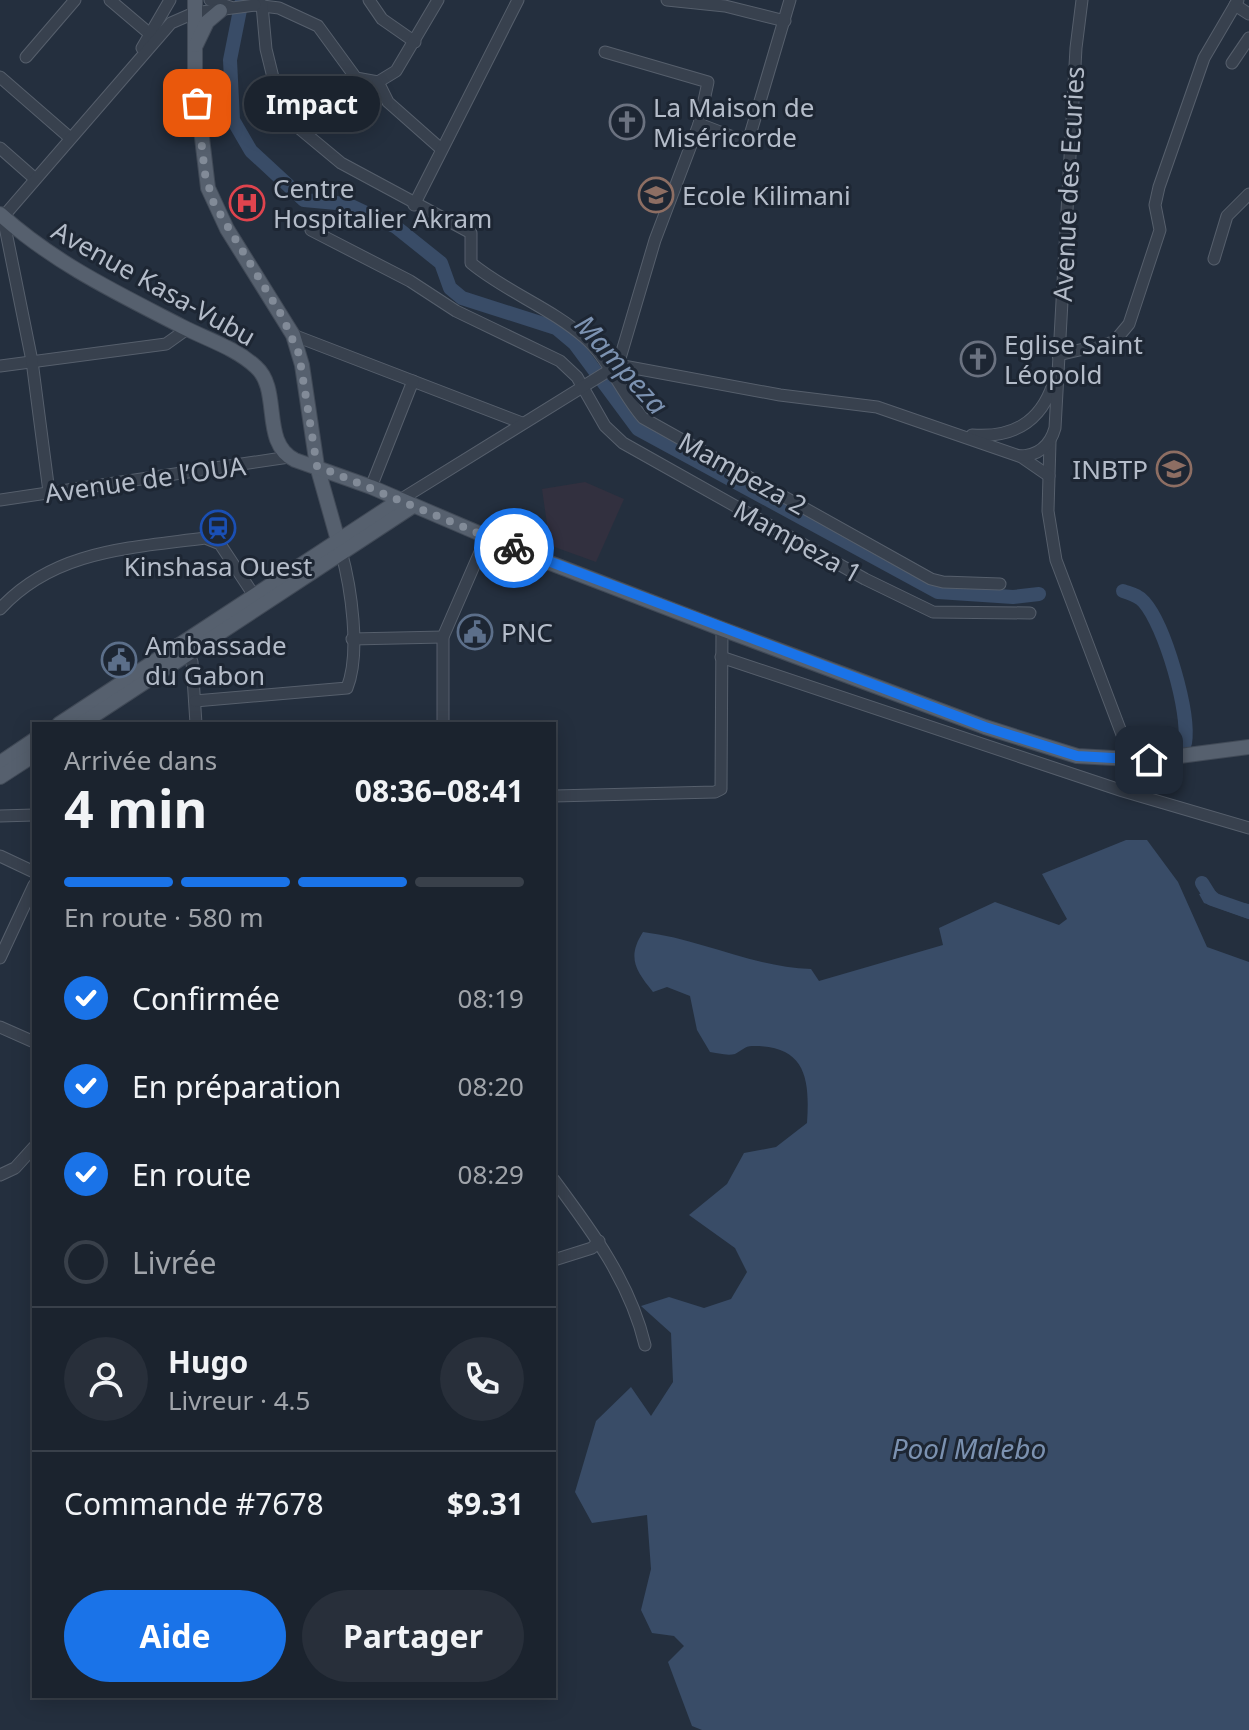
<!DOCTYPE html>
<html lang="fr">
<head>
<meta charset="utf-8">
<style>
  body { margin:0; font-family:"Noto Sans",sans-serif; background:#282f3a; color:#f1f3f6; height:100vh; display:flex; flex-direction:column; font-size:30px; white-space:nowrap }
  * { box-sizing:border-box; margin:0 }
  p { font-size:26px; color:#a0a4aa }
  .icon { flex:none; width:44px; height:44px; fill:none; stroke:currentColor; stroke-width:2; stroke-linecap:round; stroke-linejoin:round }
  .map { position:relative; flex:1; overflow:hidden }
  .sheet { position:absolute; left:32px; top:722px; width:524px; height:976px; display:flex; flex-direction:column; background:#1b232e; border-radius:0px; box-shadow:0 4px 20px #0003,0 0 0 2px #39404a }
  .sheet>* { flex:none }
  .pin { position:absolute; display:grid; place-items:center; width:68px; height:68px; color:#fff; margin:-34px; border-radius:16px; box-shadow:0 4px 12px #0006 }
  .courier { position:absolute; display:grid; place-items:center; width:80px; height:80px; margin:-40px; border:6px solid #1a73e8; border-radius:50%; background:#fff; color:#222; box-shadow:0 2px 10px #0007 }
  .bubble { position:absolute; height:56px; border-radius:28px; background:#1b232e; box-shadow:0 4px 20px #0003,0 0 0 2px #39404a; font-size:26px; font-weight:700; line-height:56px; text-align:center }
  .head em { font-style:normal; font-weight:700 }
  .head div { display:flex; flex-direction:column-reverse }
  .head { display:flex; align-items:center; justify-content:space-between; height:136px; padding:0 32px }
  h1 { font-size:52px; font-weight:700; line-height:60px }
  .bar { display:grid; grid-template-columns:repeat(4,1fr); gap:12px 8px; align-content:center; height:96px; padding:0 32px }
  .bar i { height:10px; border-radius:6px; background:#39404a }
  .bar .active { background:#1a73e8 }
  .bar p { grid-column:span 4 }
  .line { display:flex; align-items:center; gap:20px; padding:0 32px; border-top:2px solid #39404a }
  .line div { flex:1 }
  .round { display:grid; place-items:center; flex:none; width:84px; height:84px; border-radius:42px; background:#282f3a }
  ol { padding:0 32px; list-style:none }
  li { display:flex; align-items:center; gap:24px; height:88px }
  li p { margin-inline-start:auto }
  li .icon { padding:8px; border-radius:50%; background:#1a73e8; color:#fff; stroke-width:4 }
  li:last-child { color:#a0a4aa }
  li i { width:44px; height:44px; border:4px solid #39404a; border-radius:50% }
  .cta { display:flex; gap:16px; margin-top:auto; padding:16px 32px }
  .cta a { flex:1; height:92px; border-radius:48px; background:#1a73e8; color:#fff; font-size:32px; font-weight:700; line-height:92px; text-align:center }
  .cta a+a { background:#282f3a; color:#f1f3f6 }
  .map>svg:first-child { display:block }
  .medical { fill:#32303f }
  .water { fill:#394c67 }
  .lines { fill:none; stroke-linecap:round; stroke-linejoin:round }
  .river { stroke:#394c67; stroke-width:14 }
  .minor-casing { stroke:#565f6c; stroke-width:13 }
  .major-casing { stroke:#414a57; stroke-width:16 }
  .minor { stroke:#38414e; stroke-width:11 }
  .major { stroke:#56606e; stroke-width:14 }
  .done { stroke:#828b98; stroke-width:8; stroke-dasharray:0 14.4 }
  .route { stroke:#1a73e8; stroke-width:10 }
  .labels { text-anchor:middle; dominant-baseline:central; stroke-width:6; stroke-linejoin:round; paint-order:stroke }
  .poi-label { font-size:26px; fill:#b4bcc9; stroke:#1d2633; text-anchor:start }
  .street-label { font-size:26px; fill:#b4bcc9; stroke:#1d2633 }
  .water-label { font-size:28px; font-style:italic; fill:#7c92b1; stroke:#1d2633 }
</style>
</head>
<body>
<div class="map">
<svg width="1249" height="1730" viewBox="0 0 1249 1730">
  <rect width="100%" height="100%" fill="#242f3e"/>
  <path class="medical" d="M585,482L624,499L596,562L549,545L546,539L549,538L542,489Z"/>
  <g class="water">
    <path d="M1126,840H1147L1178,882L1207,947L1249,962V1730H702L692,1726L668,1662L684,1646L674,1636L652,1633L641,1610L651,1569L647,1515L592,1523L575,1492L596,1421L631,1387L651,1416L673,1382L671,1333L641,1306L669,1297L704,1308L731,1299L747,1272L735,1248L689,1215L727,1184L744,1153L776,1147L807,1123C810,1079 806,1045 752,1046C745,1046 741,1051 735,1054C727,1056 717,1053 710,1052L697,1030L690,996L667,987L653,992C635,970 627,957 643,932C701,939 752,967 811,969L819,981L943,945L939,928L995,902L1059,925L1067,919L1042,874Z"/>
    <path d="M1215,891L1226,900L1249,904V919L1204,903L1199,894Z"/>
  </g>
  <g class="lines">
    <g class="river">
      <path d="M242,0L230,60L233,120L251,151L304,200L347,204L396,227L441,263L450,288L462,298L556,328L575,344L638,429L938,592L1013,597L1039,594"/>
      <path d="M1123,591C1131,594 1138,595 1144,602C1165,626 1190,712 1185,743"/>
      <path d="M1202,883L1212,899L1249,912"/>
    </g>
    <g class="minor-casing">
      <g id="minor">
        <path d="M110,0L150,34"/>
        <path d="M210,0L230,7"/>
        <path d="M369,0L382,19L415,42"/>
        <path d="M667,0L725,6L785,21"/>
        <path d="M255,5L279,8L318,26L356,78L378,82L396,71L438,0"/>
        <path d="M262,5L266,49L282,114L341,163L471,233V263C506,292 551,308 585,338C608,358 622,394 643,418L931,579L943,582L1000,584"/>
        <path d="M1235,5L1249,14"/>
        <path d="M142,48L170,0"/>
        <path d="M605,52L708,82L699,124"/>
        <path d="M26,57L75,0"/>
        <path d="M1232,63L1249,38"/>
        <path d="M0,77L69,137"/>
        <path d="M378,82L388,102L440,148"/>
        <path d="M0,148L33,177"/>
        <path d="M414,205L518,0"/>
        <path d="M311,230L410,281L456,311L560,361L577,377L605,426L623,443L865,579L933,612L1030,613"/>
        <path d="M1214,259L1227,216L1249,194"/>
        <path d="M293,335L522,423"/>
        <path d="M1058,355L1114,342L1129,324L1160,230L1155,205L1159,187L1204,58L1238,0"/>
        <path d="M618,365L655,240L699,124L741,140L750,135L790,0"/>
        <path d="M0,366L166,344L187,329"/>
        <path d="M972,435C1012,438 1040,423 1053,384"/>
        <path d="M1050,442L1048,511L1056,560L1132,761"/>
        <path d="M1020,456L1049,476"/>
        <path d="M371,487L413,381"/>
        <path d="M49,492L32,361L3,217L171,23L194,13L255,5"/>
        <path d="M0,500L289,457"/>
        <path d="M400,500L618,365L780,395L877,407L1019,456C1038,456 1050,446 1055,428L1076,48L1082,0"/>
        <path d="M0,609C54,550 130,548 205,538L220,544L253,594"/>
        <path d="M352,639L443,637"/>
        <path d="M186,646L192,662L196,724"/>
        <path d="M721,657L1123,791L1249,828"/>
        <path d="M195,701L347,688C361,653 351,587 341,551"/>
        <path d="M443,724V637L487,536"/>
        <path d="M554,796L715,792L721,789L722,629"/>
        <path d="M0,816L34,815"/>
        <path d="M0,856L34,872"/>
        <path d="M0,958L34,885"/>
        <path d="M0,1027L34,1042"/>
        <path d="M0,1175L15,1168L34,1147"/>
        <path d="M554,1180C592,1231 630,1282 645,1345"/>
        <path d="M554,1260L592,1248L599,1241"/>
      </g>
    </g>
    <g class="major-casing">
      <g id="major">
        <path d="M195,0V79L208,188L227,229L293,335L302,365L317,466L341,551"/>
        <path d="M196,45L207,22L220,11"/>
        <path d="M0,214C54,263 117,293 181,326C206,339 236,348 256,367C282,390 260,443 295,460L371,487L532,556L722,629L985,727L1077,756L1149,760L1249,747"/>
        <path d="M59,724L400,500"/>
        <path d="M81,724L413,506"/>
        <path d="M0,763L34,740"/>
        <path d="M0,777L34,755"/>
      </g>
    </g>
    <use href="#minor" class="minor"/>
    <use href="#major" class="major"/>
  </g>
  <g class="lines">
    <path class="done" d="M197,103L205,174L214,204L282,316L299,354L317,466L514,548"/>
    <path class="route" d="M514,548L985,727L1077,756L1149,760"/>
  </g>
  <defs>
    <g id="church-ring" transform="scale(1.8)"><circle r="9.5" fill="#1d2633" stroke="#6b7280" stroke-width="1.5"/><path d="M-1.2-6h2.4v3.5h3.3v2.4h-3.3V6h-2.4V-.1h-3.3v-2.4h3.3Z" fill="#6b7280"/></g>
    <g id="school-ring" transform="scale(1.8)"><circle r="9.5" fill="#1d2633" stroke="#8d6e63" stroke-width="1.5"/><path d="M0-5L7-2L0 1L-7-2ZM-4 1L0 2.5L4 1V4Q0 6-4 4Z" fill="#8d6e63"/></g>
    <g id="hospital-ring" transform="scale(1.8)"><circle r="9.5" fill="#1d2633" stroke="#e0444e" stroke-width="1.5"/><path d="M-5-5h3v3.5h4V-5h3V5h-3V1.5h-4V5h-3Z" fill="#e0444e"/></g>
    <g id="university-ring" transform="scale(1.8)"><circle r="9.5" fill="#1d2633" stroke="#8d6e63" stroke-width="1.5"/><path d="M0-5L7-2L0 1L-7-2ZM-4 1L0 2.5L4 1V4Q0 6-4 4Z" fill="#8d6e63"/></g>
    <g id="station-ring" transform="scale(1.8)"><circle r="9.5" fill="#1d2633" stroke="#1a4fb4" stroke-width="1.5"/><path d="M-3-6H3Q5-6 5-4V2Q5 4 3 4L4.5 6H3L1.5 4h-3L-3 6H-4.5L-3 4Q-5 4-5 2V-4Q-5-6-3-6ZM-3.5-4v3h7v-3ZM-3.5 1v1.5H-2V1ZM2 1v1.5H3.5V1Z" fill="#1a4fb4"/></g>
    <g id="civic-ring" transform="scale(1.8)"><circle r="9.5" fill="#1d2633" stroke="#5c6f8a" stroke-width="1.5"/><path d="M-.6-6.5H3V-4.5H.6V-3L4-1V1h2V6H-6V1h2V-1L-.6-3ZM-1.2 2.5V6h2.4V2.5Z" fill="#5c6f8a"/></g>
  </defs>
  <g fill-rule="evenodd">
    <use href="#church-ring" x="627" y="122"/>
    <use href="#school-ring" x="656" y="195"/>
    <use href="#hospital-ring" x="247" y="203"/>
    <use href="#church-ring" x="978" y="359"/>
    <use href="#university-ring" x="1174" y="469"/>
    <use href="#station-ring" x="218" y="528"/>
    <use href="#civic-ring" x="475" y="632"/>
    <use href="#civic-ring" x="119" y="660"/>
  </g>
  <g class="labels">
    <g class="poi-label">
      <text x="653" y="107">La Maison de<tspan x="653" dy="30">Miséricorde</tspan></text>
      <text x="273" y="188">Centre<tspan x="273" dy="30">Hospitalier Akram</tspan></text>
      <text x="682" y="195">Ecole Kilimani</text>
      <text x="1004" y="344">Eglise Saint<tspan x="1004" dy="30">Léopold</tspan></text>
      <text x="1148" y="469" text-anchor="end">INBTP</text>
      <text x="218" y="566" text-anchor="middle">Kinshasa Ouest</text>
      <text x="501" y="632">PNC</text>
      <text x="145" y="645">Ambassade<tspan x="145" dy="30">du Gabon</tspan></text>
    </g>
    <g class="street-label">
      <text transform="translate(1068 184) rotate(-87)">Avenue des Ecuries</text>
      <text transform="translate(154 283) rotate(29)">Avenue Kasa-Vubu</text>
      <text transform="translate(743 473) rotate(29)">Mampeza 2</text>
      <text transform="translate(145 479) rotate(-8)">Avenue de l’OUA</text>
      <text transform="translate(798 541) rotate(29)">Mampeza 1</text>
    </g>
    <g class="water-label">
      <text transform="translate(622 364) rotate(48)">Mampeza</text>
      <text x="969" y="1448">Pool Malebo</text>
    </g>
  </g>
</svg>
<div class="pin" style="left:197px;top:103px;background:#ea580c"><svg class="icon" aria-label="bag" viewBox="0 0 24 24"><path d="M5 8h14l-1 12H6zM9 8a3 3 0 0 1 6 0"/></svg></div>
<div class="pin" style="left:1149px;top:760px;background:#1f2937"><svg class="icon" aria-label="home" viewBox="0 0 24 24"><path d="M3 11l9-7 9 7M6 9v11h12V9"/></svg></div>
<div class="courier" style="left:514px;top:548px"><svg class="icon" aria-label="bike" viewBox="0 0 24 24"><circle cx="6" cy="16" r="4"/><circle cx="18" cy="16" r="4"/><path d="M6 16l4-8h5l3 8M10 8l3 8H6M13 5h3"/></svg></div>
<div class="bubble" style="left:244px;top:76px;width:136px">Impact</div>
<section class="sheet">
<div class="head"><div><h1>4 min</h1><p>Arrivée dans</p></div><em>08:36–08:41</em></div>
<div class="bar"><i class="active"></i><i class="active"></i><i class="active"></i><i></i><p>En route · 580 m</p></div>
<ol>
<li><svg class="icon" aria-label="check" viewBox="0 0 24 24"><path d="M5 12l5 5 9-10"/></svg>Confirmée<p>08:19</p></li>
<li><svg class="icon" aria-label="check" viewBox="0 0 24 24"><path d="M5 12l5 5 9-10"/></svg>En préparation<p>08:20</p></li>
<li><svg class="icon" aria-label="check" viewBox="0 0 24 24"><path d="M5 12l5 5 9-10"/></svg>En route<p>08:29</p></li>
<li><i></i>Livrée</li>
</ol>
<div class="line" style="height:144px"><a class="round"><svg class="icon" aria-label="person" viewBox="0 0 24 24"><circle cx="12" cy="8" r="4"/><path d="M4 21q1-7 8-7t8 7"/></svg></a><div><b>Hugo</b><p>Livreur · 4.5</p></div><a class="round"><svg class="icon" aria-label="phone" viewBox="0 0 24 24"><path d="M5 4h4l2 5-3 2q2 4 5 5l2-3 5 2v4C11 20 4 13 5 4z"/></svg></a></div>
<div class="line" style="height:104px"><div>Commande #7678</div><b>$9.31</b></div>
<div class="cta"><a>Aide</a><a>Partager</a></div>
</section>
</div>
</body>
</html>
